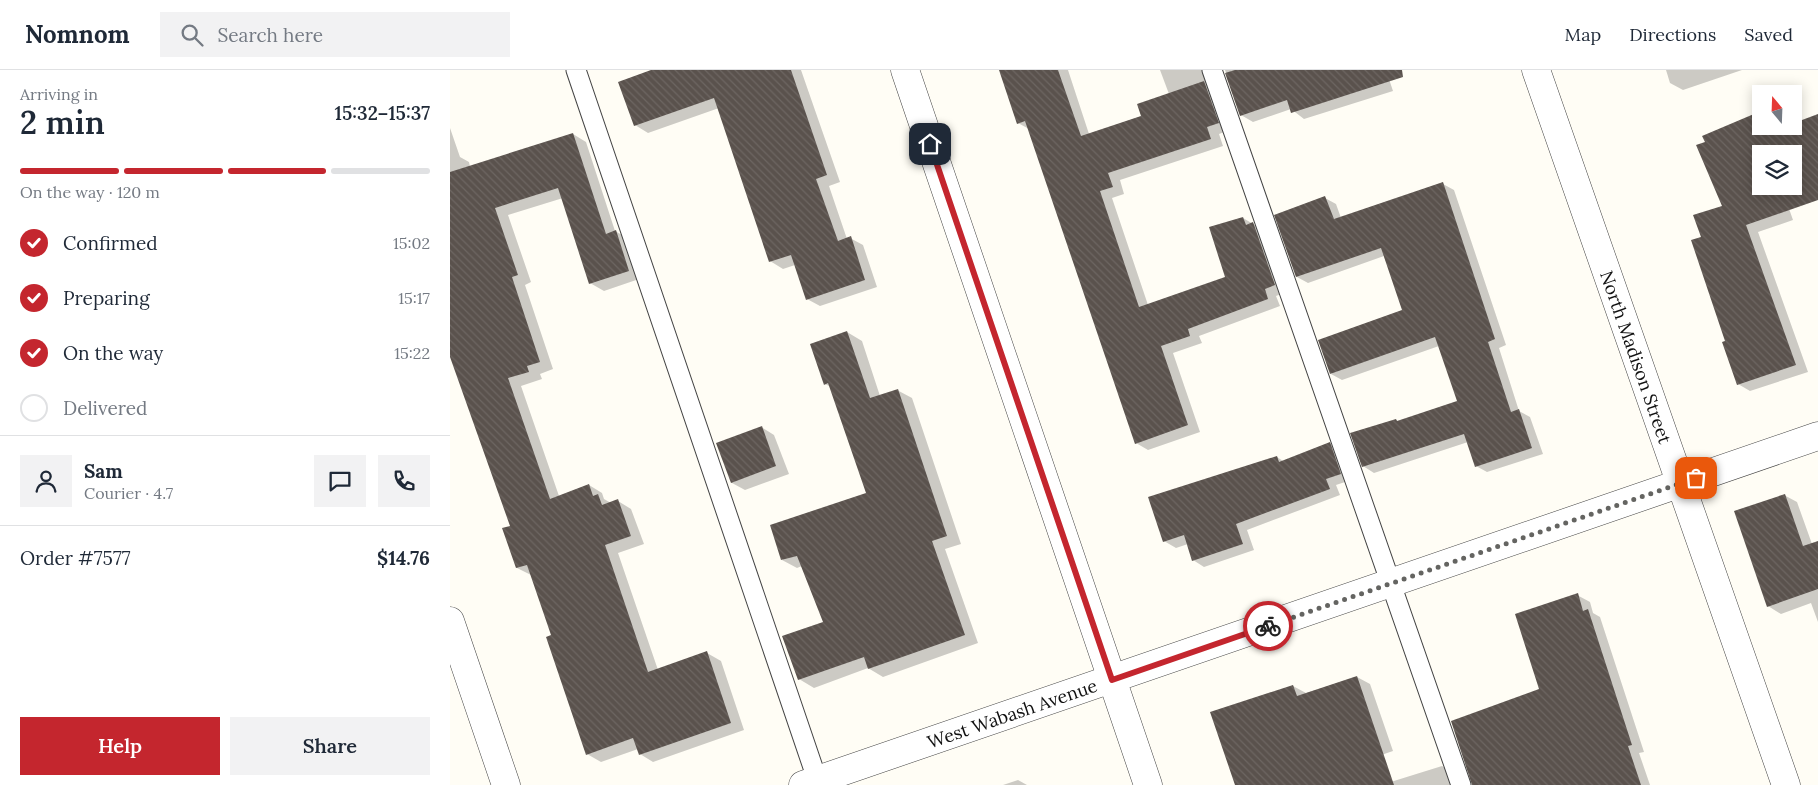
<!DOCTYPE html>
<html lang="en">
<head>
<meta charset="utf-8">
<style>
  body { margin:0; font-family:Lora,serif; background:#f2f2f3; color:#1f2937; height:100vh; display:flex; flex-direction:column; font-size:19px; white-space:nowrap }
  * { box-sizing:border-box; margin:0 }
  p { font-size:16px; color:#747a83 }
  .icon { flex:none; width:28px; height:28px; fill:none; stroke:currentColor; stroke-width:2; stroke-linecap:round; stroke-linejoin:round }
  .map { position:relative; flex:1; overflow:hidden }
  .sheet { display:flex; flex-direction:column; background:#fff; width:450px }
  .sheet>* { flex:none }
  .needle { width:32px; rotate:341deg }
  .buttons { position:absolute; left:1302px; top:15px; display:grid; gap:10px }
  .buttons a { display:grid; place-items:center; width:50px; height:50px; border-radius:0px; background:#fff; box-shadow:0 2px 12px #0003; font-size:25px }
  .pin { position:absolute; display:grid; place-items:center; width:42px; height:42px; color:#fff; margin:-21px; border-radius:10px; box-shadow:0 2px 8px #0006 }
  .courier { position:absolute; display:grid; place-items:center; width:50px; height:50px; margin:-25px; border:4px solid #c4262e; border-radius:50%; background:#fff; color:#222; box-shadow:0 1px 6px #0007 }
  .summary em { font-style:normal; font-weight:600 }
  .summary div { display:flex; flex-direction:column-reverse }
  .summary { display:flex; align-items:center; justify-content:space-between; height:85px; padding:0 20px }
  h1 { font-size:32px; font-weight:600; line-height:38px }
  .bar { display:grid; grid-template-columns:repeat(4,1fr); gap:8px 5px; align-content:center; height:60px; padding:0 20px }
  .bar i { height:6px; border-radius:4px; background:#e0e1e3 }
  .bar .active { background:#c4262e }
  .bar p { grid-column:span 4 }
  .line { display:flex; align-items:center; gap:12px; padding:0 20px; border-top:1px solid #e0e1e3 }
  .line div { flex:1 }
  .round { display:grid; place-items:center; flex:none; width:52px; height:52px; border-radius:0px; background:#f2f2f3 }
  ol { padding:0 20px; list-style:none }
  li { display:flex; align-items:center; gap:15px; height:55px }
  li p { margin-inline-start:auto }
  li .icon { padding:5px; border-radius:50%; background:#c4262e; color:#fff; stroke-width:4 }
  li:last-child { color:#747a83 }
  li i { width:28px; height:28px; border:2px solid #e0e1e3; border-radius:50% }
  .button { display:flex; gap:10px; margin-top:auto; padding:10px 20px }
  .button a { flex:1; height:58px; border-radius:0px; background:#c4262e; color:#fff; font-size:20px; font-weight:600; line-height:58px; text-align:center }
  .button a+a { background:#f2f2f3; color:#1f2937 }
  header { display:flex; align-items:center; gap:30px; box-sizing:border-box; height:70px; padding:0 25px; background:#fff; border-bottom:1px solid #e0e1e3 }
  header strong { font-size:24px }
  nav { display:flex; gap:28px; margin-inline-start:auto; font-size:18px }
  .search { width:350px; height:45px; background:#f2f2f3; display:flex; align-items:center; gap:12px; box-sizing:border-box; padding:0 18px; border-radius:0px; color:#747a83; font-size:19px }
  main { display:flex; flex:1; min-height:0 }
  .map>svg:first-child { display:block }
  .shadow { fill:#0003 }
  .building { fill:url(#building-back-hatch); fill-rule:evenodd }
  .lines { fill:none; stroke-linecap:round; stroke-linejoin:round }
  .service-casing { stroke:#444; stroke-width:21 }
  .minor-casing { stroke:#444; stroke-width:29 }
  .service { stroke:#fff; stroke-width:19 }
  .minor { stroke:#fff; stroke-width:28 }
  .done { stroke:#646461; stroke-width:5; stroke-dasharray:0 9 }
  .route { stroke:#c4262e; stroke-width:6 }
  .labels { text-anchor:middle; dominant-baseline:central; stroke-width:5; stroke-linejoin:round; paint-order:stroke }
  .street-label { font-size:18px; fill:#111; stroke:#fff }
</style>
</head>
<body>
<header>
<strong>Nomnom</strong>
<div class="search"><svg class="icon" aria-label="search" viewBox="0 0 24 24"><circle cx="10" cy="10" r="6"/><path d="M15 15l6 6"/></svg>Search here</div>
<nav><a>Map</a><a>Directions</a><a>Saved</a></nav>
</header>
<main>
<section class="sheet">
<div class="summary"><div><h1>2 min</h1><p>Arriving in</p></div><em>15:32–15:37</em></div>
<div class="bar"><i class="active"></i><i class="active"></i><i class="active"></i><i></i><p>On the way · 120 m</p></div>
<ol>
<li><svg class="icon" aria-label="check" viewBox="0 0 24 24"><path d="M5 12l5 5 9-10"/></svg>Confirmed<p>15:02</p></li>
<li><svg class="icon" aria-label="check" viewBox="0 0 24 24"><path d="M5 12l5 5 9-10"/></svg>Preparing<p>15:17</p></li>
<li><svg class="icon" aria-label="check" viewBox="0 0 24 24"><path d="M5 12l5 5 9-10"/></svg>On the way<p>15:22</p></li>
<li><i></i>Delivered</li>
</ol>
<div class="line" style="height:90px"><a class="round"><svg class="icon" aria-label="person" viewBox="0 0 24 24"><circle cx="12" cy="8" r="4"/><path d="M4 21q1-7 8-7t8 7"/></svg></a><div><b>Sam</b><p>Courier · 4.7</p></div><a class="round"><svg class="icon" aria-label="chat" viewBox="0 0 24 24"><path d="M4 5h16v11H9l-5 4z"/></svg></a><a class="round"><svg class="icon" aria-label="phone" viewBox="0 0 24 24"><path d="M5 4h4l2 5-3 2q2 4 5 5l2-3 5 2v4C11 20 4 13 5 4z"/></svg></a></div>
<div class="line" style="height:65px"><div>Order #7577</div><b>$14.76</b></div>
<div class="button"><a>Help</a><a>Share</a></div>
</section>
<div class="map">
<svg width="1368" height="715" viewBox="0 0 1368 715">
  <defs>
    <pattern id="building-back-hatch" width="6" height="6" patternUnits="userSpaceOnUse" patternTransform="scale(1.25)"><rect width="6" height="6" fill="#5a524d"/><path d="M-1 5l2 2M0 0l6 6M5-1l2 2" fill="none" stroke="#6d6662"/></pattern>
  </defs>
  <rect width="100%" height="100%" fill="#fffdf5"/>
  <g class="shadow">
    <path d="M205,0H351L390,112L379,116L397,169L400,168L413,175L427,217L370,236L357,229L345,195L333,199L320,191L269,38L198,63L185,55Z"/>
    <path d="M551,0H618L639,64L692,46L719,24L710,0H767L780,60L769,64L773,76L670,110L674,124L662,128L698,235L776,208L793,148L815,161L837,222L826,226L830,236L749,266L752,273L723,283L750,362L698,380L686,373L579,59L568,53Z"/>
    <path d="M775,0H936L943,21L854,49L841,39L803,52L791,45Z"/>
    <path d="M1216,0H1292L1233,20L1220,13Z"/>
    <path d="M1311,42V56H1331L1332,58L1344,56V54L1368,46V101L1344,109V84H1311V116H1331L1343,150L1308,162L1358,302L1300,321L1288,314L1252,168L1273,137L1254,67Z"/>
    <path d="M0,58L10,87L19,92L20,97L123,64L136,72L165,161L179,169L192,208L154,221L140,213L113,128L58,145L81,212L75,215L103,299L90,304L92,309L71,316L109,426L139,415L152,423L154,429L161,433L168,431L181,439L194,474L168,483L208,600L257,583L271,591L294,660L203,692L190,684L188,679L151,692L137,684L103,566L81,505L67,498L62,456L0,281Z"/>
    <path d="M993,114L1004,120L1056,275L1049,278L1069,341L1080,347L1093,384L1037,402L1026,396L1018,372L924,403L913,396L946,350L949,352L1008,332L989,276L892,310L881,304L954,240L934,186L858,213L847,207L875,128L886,134L891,148Z"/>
    <path d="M397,262L412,271L430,326L447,320L462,328L511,474L495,479L528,573L433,607L418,598L364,618L349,609L374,552L352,496L347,498L332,490L418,424L381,317L375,314Z"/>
    <path d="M311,357L324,365L339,404L295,420L282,413L268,374Z"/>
    <path d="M880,374L891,380L901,410L886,415L890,425L797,460L804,480L754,497L743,490L738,474L726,478L714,471L827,387L833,391Z"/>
    <path d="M1334,425L1347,432L1362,474L1368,472V552L1361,533L1331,544L1318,536Z"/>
    <path d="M1127,525L1140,532L1143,543L1150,547L1194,682L1189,683L1200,715H1022L1091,620Z"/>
    <path d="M907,607L920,614L943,681L843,715H786L843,616L856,623Z"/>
    <path d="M992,696L1004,704L1009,715H931Z"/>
    <path d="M568,710L577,715H553Z"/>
  </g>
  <g class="building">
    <path d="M201,0H341L377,105L366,109L388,171L401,166L415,210L356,230L341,185L319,192L264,28L184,56L168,12Z"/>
    <path d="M549,0H608L631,66L691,46L687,34L754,11L769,53L757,57L761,69L658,103L663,117L650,121L689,237L775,207L759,157L793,147L796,155L803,152L825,215L815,219L818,229L738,259L740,266L711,276L738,355L685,374L575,51L567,54Z"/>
    <path d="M785,0H952L953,7L841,43L837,30L790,46L775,3Z"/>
    <path d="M1311,41V64L1333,56H1344V53L1368,44V130L1296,155L1346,295L1287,315L1272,272L1275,271L1241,170L1251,167L1243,145L1272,136L1246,75L1255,72L1252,66ZM1311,84H1344V116H1311Z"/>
    <path d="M123,63L156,164L166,160L179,201L139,214L108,118L45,138L68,205L62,207L90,292L77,296L79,302L58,308L100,429L139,414L143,426L148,424L152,435L168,429L181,466L155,475L198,602L257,581L281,653L189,685L183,668L136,685L96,567L101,565L77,495L66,498L52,458L60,456L0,287V102Z"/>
    <path d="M993,112L1045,269L1038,272L1061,342L1069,339L1082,378L1025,397L1014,364L912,397L900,363L946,349L947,351L1007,331L985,267L880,304L868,270L952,240L931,178L846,207L824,145L875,126L884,149Z"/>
    <path d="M397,261L420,328L448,319L497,466L482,471L515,565L418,599L414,587L348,610L332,566L373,552L347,486L331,490L320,455L416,423L378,313L374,315L360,274Z"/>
    <path d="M312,356L326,396L281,413L266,373Z"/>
    <path d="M880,372L891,404L876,409L880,419L786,454L793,474L742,491L734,465L713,472L698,427L827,386L829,392Z"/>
    <path d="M1335,424L1353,476L1368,471V519L1317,537L1284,441Z"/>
    <path d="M1128,523L1133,541L1138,539L1182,675L1178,676L1191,715H1022L1001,651L1089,619L1065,544Z"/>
    <path d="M907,606L944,715H785L760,642L843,615L847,626Z"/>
  </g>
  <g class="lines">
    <g class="service-casing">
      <g id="service">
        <path d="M126,0L369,715"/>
        <path d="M762,0L1011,715"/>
      </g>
    </g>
    <g class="minor-casing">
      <g id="minor">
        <path d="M455,0L698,715"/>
        <path id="s1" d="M1086,0L1336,715"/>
        <path d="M0,551L56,715"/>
        <path id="s2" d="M353,715L1368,366"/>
      </g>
    </g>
    <use href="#service" class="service"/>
    <use href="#minor" class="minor"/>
  </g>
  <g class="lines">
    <path class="done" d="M818,556L1246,408"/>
    <path class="route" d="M480,74L662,610L818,556"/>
  </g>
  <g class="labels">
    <g class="street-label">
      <text stroke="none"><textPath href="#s1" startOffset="304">North Madison Street</textPath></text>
      <text stroke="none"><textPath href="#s2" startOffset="221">West Wabash Avenue</textPath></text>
    </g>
  </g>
</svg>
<div class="buttons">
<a><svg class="needle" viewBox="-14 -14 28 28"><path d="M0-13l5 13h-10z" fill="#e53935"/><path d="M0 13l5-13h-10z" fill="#747a83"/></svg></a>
<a><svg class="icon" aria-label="layers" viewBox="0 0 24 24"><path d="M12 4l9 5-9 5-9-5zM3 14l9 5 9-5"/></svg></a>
</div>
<div class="pin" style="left:1246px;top:408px;background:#ea580c"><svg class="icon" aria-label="bag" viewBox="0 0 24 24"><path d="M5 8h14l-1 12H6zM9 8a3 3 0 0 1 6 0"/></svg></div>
<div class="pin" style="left:480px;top:74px;background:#1f2937"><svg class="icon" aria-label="home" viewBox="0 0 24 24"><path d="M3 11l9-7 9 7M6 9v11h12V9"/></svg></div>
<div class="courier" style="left:818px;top:556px"><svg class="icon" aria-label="bike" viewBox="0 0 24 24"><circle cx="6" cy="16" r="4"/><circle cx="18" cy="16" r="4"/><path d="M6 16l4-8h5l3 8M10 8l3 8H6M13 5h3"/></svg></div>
</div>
</main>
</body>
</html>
